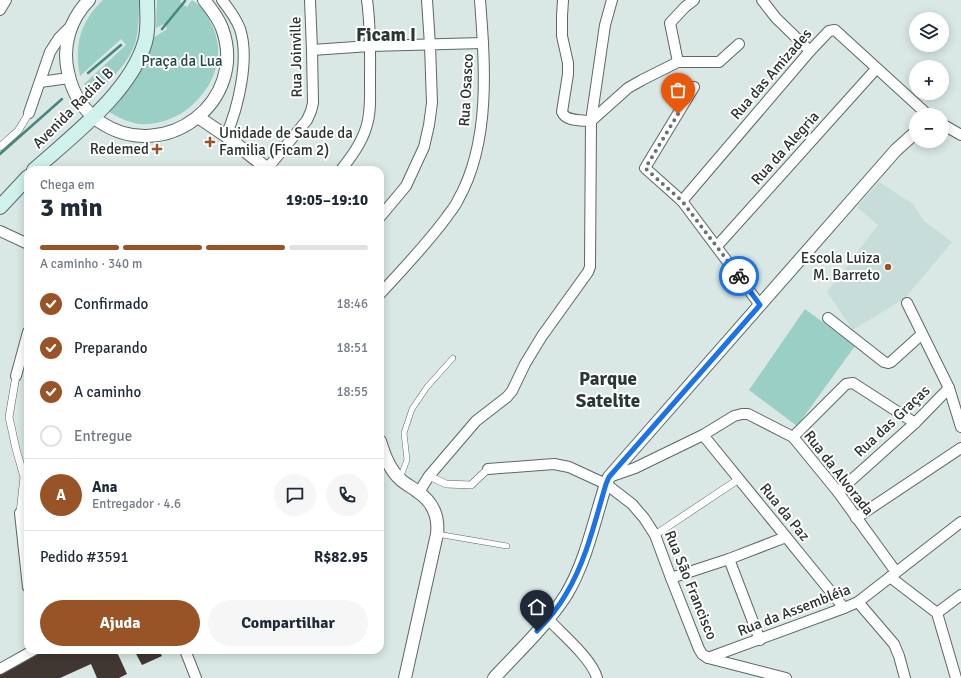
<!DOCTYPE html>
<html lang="pt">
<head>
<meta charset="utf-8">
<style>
  body { margin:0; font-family:Signika,sans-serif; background:#f6f6f7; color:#1f2937; height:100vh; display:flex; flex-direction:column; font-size:15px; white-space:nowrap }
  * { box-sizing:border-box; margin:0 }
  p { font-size:13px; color:#747a83 }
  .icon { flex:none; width:22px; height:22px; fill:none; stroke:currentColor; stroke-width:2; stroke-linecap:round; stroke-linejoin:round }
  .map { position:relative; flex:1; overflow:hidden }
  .side { position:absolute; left:24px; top:166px; width:360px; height:488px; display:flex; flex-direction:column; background:#fff; border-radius:12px; box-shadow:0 2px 10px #0003 }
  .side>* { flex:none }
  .fabs { position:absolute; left:909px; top:12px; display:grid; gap:8px }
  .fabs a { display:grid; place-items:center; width:40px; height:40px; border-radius:50%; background:#fff; box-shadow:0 2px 10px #0003; font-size:20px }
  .pin { position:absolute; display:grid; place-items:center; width:34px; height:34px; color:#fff; margin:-41px -17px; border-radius:50% 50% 50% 0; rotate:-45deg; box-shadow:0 0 4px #0007 }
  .pin .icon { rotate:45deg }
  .courier { position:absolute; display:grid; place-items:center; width:40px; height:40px; margin:-20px; border:3px solid #1a73e8; border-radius:50%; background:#fff; color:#222; box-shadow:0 1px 5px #0007 }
  .overview em { font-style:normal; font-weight:700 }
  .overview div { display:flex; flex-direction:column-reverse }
  .overview { display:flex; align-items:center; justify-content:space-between; height:68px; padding:0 16px }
  h1 { font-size:26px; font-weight:700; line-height:30px }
  .bar { display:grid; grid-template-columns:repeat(4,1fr); gap:6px 4px; align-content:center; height:48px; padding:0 16px }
  .bar i { height:5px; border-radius:3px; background:#e0e1e3 }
  .bar .active { background:#985426 }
  .bar p { grid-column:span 4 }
  .line { display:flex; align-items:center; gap:10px; padding:0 16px; border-top:1px solid #e0e1e3 }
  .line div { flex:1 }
  .round { display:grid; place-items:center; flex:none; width:42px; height:42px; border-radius:21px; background:#f6f6f7 }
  ol { padding:0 16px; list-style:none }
  li { display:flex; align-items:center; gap:12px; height:44px }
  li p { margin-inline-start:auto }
  li .icon { padding:4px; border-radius:50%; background:#985426; color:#fff; stroke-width:4 }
  li:last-child { color:#747a83 }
  li i { width:22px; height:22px; border:2px solid #e0e1e3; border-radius:50% }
  .primary-button { display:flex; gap:8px; margin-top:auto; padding:8px 16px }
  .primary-button a { flex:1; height:46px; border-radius:24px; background:#985426; color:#fff; font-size:16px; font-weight:700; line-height:46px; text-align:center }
  .primary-button a+a { background:#f6f6f7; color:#1f2937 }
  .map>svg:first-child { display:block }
  .built { fill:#c6ddd9 }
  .green { fill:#9acfc5 }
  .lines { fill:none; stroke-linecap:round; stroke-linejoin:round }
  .stream { stroke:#47867d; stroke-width:2.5 }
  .building { fill:#413732 }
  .service-casing { stroke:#5b6866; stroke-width:6 }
  .pedestrian-casing { stroke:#5b6866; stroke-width:8 }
  .minor-casing { stroke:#5b6866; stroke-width:12 }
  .tertiary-casing { stroke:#5b6866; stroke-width:14 }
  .secondary-casing { stroke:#5b6866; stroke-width:16 }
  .service { stroke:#fff; stroke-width:5 }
  .pedestrian { stroke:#fff; stroke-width:7 }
  .minor { stroke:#fff; stroke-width:10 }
  .tertiary { stroke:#fff; stroke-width:12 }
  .secondary { stroke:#d0f2ed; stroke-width:14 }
  .done { stroke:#68716f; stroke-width:4; stroke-dasharray:0 7.2 }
  .route { stroke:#1a73e8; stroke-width:5 }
  .poi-dot { fill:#985426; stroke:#fff; stroke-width:1.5 }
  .labels { text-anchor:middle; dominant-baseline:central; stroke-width:4; stroke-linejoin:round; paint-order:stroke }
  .street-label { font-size:15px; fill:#2b312f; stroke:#fff }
  .park-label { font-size:15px; fill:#214943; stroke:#fff }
  .poi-label { font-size:15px; fill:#2b312f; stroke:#fff; text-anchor:end }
  .district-label { font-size:19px; font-weight:bold; fill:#2b3735; stroke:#fff }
</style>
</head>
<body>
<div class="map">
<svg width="961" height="678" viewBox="0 0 961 678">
  <rect width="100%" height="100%" fill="#d9e8e5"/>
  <path class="built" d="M879,182L913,204L924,221L952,242L905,298L853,330L827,292L878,225L857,207Z"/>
  <g class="green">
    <path d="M103,0H139C139,13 139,37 133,49C124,68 107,84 90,97L84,84L126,45L121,39L80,76C74,45 80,22 103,0Z"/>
    <path d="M157,0H181L180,2L187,7L192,0C196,3 200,6 204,10C207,13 209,19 211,23C228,56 213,90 185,111C171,120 156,125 139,124C126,122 116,116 106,110L129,87L141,70L149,54L153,38L167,29L164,24L156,28Z"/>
    <path d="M805,309L855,346L797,426L749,390Z"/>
  </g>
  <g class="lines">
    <g class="stream">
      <path d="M162,29L185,1"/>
      <path d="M88,73L121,45"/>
      <path d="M0,154L62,99"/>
    </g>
  </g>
  <g class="building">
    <path d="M42,650H116L127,674L119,678H97L91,664L60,678H0V670Z"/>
    <path d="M134,650H159L162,656L142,665Z"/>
  </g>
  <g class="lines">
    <g class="service-casing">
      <g id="service">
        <path d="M400,478L407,460L404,433L412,409L427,387L453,358"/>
        <path d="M437,534L507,546"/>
      </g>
    </g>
    <g class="pedestrian-casing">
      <g id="pedestrian">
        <path d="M0,147L18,131L29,113"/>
        <path d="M16,376L9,417L16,449L24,477L20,513"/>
        <path d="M429,476L446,484L471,485L488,469"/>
        <path d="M655,535L739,479"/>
      </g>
    </g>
    <g class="minor-casing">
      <g id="minor">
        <path d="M222,0C229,9 236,18 240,29C250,59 238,108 226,136"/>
        <path d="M563,0L562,16V36L568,63V74L562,112C566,122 582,120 591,121L628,88L642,80L678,62H719L739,44"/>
        <path d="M762,0L776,18L810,51"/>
        <path d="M0,10L6,0"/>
        <path d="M312,50L370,46L483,43"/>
        <path d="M678,62L670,23L685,7L694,0"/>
        <path d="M40,82L69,78"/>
        <path d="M694,87L645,168L682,201L760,305"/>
        <path d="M29,113L50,52L59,38L71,26"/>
        <path d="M942,124L961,135"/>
        <path d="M266,170L307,120L311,111L313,103L312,50L310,0"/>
        <path d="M341,170C351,157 361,144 366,128C371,114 370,98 370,83C370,55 371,27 367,0"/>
        <path d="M682,201L810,51L829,31L835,30L928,115"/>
        <path d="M380,217L406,186L424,147L429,125L432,103L430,45L427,0"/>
        <path d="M0,231L28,244"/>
        <path d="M717,246L876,69"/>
        <path d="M380,294C403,269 426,245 446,218C450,212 455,207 458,200C491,142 485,64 480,0"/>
        <path d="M907,303L949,388L961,427"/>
        <path d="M828,318L884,362L888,363L891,362L922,334"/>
        <path d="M16,376L28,332"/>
        <path d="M703,435L844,608"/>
        <path d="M793,437L846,384L853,383L915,423"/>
        <path d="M488,469L554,464L569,467L606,484L632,504L644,518L655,535L671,578L699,649L702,654L708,658L786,678"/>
        <path d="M609,477L635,468L703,435L734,416L742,414H748L793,437L838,492L896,572"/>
        <path d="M419,492L429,476L476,421L507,397L512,391L525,364L542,336L588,272L590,267L591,121L605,25L612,0"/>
        <path d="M838,492L915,423L949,388"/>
        <path d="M20,513L28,587"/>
        <path d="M856,518L961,448"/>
        <path d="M729,559L760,640"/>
        <path d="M890,577L937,613L956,678"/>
        <path d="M671,578L729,559L786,537"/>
        <path d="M858,602L894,644L899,656L905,678"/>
        <path d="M937,613L961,595"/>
        <path d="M548,619C562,634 592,659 597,678"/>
        <path d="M185,650L196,678"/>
        <path d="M708,658L844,608L858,602L961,522"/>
        <path d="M0,669L34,650"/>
      </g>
    </g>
    <g class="tertiary-casing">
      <g id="tertiary">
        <path d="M89,0C70,19 62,46 68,72C72,92 83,110 100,122C164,165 249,102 222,28C218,17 211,9 204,0"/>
        <path d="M198,117L226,136L269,170"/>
        <path d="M380,441C384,455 390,470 400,479C405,484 412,487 418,492C433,502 439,517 437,534L405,678"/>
        <path d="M494,678C519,651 546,626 566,595C586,562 594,521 606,484L609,477L896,150L916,132"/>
      </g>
    </g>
    <g class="secondary-casing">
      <g id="secondary">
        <path d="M34,170C72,136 131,92 145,42C149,29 147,14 147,0"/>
        <path d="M0,207L28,177"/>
      </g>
    </g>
    <use href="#service" class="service"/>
    <use href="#pedestrian" class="pedestrian"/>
    <use href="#minor" class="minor"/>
    <use href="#tertiary" class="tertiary"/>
    <use href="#secondary" class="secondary"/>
  </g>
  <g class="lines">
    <path class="done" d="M678,114L646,167V169L682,201L739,276"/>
    <path class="route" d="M537,631C548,620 558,608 566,594C586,561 595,521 606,484L609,477L760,305L739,276"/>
  </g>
  <g class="poi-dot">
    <path d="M208 136h4v4h4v4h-4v4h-4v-4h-4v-4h4z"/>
    <path d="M155 143h4v4h4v4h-4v4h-4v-4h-4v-4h4z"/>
    <circle cx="888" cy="267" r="4"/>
  </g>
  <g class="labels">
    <g class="street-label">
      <text transform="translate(296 57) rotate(-91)">Rua Joinville</text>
      <text transform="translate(771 74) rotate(-49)">Rua das Amizades</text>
      <text transform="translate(466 90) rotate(-87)">Rua Osasco</text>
      <text transform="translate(73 108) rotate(-45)">Avenida Radial B</text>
      <text transform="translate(785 148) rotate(-48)">Rua da Alegria</text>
      <text transform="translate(892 421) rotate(-43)">Rua das Graças</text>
      <text transform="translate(839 473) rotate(52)">Rua da Alvorada</text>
      <text transform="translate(785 512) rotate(51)">Rua da Paz</text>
      <text transform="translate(691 585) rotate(68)">Rua São Francisco</text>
      <text transform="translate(794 610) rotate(-21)">Rua da Assembléia</text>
    </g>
    <g class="park-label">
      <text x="182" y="61">Praça da Lua</text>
    </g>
    <g class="poi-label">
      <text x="219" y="133" text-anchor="start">Unidade de Saude da<tspan x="219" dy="17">Familia (Ficam 2)</tspan></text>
      <text x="149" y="149">Redemed</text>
      <text x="880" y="258">Escola Luiza<tspan x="880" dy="17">M. Barreto</tspan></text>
    </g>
    <g class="district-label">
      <text x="386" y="35">Ficam I</text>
      <text x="608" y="379">Parque<tspan x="608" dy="22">Satelite</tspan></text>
    </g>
  </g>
</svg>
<div class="fabs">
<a><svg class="icon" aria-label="layers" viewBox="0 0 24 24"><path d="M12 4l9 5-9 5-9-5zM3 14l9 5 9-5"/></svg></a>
<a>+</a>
<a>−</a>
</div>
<div class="pin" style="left:678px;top:114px;background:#ea580c"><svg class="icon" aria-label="bag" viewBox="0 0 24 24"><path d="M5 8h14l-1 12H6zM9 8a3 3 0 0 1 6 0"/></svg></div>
<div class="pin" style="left:537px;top:631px;background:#1f2937"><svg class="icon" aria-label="home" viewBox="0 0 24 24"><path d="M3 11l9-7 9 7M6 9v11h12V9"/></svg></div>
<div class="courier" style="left:739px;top:276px"><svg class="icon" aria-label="bike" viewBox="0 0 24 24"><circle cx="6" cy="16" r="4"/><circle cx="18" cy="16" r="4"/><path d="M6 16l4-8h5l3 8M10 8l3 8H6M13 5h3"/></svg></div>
<section class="side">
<div class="overview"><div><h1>3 min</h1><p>Chega em</p></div><em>19:05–19:10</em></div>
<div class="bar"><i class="active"></i><i class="active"></i><i class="active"></i><i></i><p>A caminho · 340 m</p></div>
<ol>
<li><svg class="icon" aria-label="check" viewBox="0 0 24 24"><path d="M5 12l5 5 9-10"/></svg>Confirmado<p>18:46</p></li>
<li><svg class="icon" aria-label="check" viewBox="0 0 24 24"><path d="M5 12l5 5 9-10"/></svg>Preparando<p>18:51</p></li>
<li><svg class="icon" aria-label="check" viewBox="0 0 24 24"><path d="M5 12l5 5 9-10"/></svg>A caminho<p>18:55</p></li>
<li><i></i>Entregue</li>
</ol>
<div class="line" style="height:72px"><b class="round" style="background:#985426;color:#fff">A</b><div><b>Ana</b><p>Entregador · 4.6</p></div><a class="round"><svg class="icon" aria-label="chat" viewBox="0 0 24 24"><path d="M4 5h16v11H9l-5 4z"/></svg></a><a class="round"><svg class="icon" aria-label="phone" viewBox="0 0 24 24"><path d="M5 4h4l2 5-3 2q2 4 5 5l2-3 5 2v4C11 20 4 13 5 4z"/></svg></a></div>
<div class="line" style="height:52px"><div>Pedido #3591</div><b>R$82.95</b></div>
<div class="primary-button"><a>Ajuda</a><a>Compartilhar</a></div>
</section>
</div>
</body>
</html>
